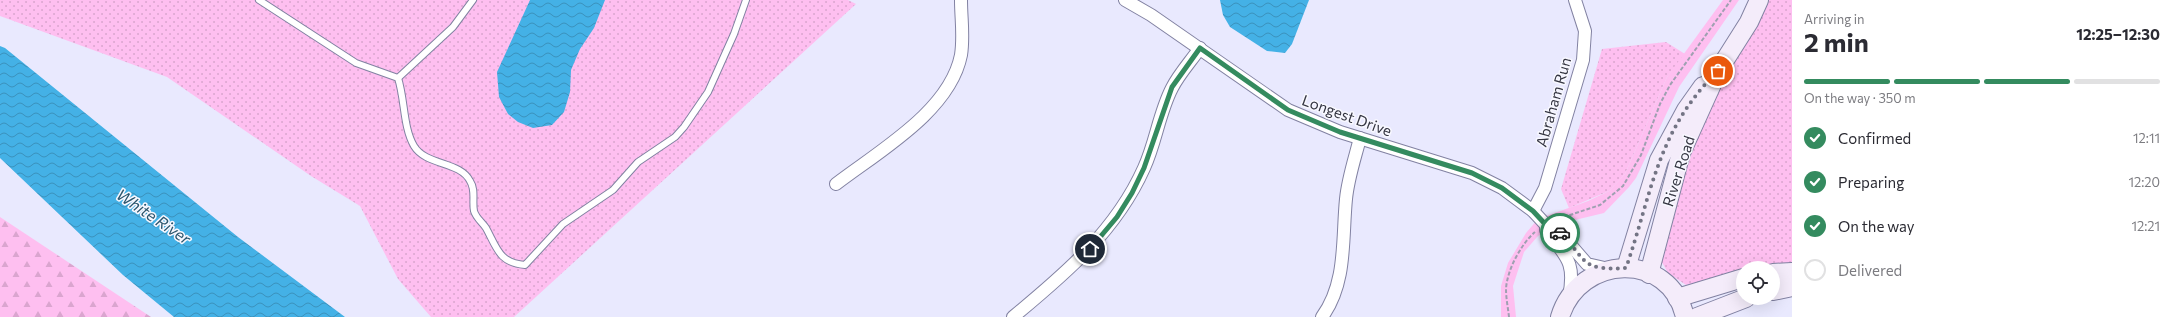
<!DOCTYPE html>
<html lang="en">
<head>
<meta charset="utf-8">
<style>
  body { margin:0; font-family:Commissioner,sans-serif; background:#f2f2f3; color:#2b2b33; height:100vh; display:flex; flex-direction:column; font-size:15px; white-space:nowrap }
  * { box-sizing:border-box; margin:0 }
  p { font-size:13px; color:#7c7c81 }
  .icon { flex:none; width:22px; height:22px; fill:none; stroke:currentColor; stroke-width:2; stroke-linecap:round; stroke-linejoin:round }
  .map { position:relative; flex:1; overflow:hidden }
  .panel { display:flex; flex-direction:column; background:#fff; width:380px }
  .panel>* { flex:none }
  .buttons { position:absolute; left:1736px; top:261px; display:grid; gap:8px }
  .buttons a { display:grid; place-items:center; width:44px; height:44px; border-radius:50%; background:#fff; box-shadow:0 4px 16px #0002; font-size:20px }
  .pin { position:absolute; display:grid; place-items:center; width:34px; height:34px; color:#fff; margin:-17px; border:2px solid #fff; border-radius:50%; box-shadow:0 1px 4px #0007 }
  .courier { position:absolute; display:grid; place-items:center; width:40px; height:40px; margin:-20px; border:3px solid #348b5f; border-radius:50%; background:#fff; color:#222; box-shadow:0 1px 5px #0007 }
  .summary em { font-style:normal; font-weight:700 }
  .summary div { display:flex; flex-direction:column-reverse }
  .summary { display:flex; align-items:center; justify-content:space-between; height:68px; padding:0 12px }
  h1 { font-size:26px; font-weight:700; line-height:30px }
  .bar { display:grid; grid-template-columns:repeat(4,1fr); gap:6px 4px; align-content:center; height:48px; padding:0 12px }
  .bar i { height:5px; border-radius:3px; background:#e1e1e2 }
  .bar .on { background:#348b5f }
  .bar p { grid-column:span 4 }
  ol { padding:0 12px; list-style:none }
  li { display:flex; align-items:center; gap:12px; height:44px }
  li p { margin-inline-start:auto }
  li .icon { padding:4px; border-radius:50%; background:#348b5f; color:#fff; stroke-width:4 }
  li:last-child { color:#7c7c81 }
  li i { width:22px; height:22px; border:2px solid #e1e1e2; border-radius:50% }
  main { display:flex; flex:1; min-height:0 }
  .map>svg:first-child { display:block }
  .grass { fill:url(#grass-dots) }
  .forest { fill:url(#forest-firs) }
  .park { fill:#febff0 }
  .water { fill:url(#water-waves) }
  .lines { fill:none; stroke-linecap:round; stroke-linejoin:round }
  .lane-casing { stroke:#8282a2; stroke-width:8 }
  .street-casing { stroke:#8282a2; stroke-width:14 }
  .secondary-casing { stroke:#8282a2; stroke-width:20 }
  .path { stroke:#9fa0b1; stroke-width:2; stroke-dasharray:4 2; stroke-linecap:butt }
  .lane { stroke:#fff; stroke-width:6 }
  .street { stroke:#fff; stroke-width:12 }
  .secondary { stroke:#f4ecfa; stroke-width:18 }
  .done { stroke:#737484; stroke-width:4; stroke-dasharray:0 7.2 }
  .route { stroke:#348b5f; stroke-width:5 }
  .labels { text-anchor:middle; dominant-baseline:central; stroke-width:3; stroke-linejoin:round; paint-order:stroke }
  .street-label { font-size:15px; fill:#343542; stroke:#f8f8ff }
  .water-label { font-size:16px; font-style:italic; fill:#2b566d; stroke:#f8f8ff }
</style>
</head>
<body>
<main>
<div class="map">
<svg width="1792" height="317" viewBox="0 0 1792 317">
  <defs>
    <pattern id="grass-dots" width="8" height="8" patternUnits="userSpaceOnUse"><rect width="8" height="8" fill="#febff0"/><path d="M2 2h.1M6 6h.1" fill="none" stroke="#daa5cf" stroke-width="1.8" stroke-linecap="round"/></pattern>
    <pattern id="forest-firs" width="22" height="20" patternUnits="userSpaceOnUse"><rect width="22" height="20" fill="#febff0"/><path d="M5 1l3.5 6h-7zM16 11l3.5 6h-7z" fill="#daa5cf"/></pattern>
    <pattern id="water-waves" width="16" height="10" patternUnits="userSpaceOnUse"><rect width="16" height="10" fill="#44b1e6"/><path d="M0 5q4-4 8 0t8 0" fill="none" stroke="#3a91bc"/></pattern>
  </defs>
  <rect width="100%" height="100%" fill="#e9e9fe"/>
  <g class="grass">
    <path d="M0,0H848L856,4L514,317H431L398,279L360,206L311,176L167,77L0,16Z"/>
    <path d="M1767,0H1792V266L1743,268V272L1686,285L1668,273L1659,257L1690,146L1718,90L1753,33Z"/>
    <path d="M1666,42L1685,54L1667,77L1625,174L1609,191L1569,208L1561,189L1602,49Z"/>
  </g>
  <path class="forest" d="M0,217L151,317H0Z"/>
  <path class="park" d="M1723,0H1739L1679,87L1636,178L1629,187L1604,213L1554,225L1538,236L1524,252L1513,286L1516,317H1501V286L1508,263L1526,233L1538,219L1588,201L1609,191L1625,174L1667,77Z"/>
  <g class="water">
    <path d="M530,0H605L594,28L580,49L571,70L570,92L564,112L552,125L533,128L518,122L508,114L499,97L497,72Z"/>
    <path d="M1220,0H1309L1292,44L1285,53L1267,51L1230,27L1223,15Z"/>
    <path d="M0,46L5,48L238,237L345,317H174L123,275L0,158Z"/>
  </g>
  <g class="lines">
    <g class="lane-casing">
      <g id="lane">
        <path d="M259,0L356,63L398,78C405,100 403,127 414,146C426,166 460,161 470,181C476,190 472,201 474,211C476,218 482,222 486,228C497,248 499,263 525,265L563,224L613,190L638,162L675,137L684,127L708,92L734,34L746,0"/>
        <path d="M398,78L453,27L473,0"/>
      </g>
    </g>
    <g class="street-casing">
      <g id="street">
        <path d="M1125,0L1151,15L1288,110L1340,132L1472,173L1502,188L1533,211L1546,225L1561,234L1587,264L1609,269"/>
        <path d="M836,184C879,151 950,111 961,55C964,36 961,19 961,0"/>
        <path d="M1533,211L1545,188L1583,60L1585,31L1575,0"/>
        <path d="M1546,225V230C1566,257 1576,261 1569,297"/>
        <path d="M1013,317C1065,274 1116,231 1144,168C1156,142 1159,113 1172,88C1179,74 1191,61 1200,48"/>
        <path d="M1322,317C1347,283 1342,239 1346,199C1348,178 1355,158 1360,138"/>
      </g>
    </g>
    <g class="secondary-casing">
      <g id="secondary">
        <path d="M1626,268L1659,160L1686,110L1703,86"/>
        <path d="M1773,273L1792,272"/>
        <path d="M1649,274L1681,153L1718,71L1749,22L1759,0"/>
        <path d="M1773,291L1792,287"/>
        <path d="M1677,298L1743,278"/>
        <path d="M1560,317C1579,254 1670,250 1685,317"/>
        <path d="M1697,317L1746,298"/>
      </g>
    </g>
    <g class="path">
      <path d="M1558,219L1600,205L1623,186L1641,155L1660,104L1670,85L1731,0"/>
      <path d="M1509,317C1508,308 1506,298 1506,289C1507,270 1521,244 1535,232"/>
    </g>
    <use href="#lane" class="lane"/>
    <use href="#street" class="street"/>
    <use href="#secondary" class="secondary"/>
  </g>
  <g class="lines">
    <path class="done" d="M1560,233C1588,260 1579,271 1626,268C1652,193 1657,130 1718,71"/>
    <path class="route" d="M1090,249L1117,217L1132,193L1144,168L1172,87L1200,48L1288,110L1340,132L1472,173L1502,188L1533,211L1546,225L1560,233"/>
  </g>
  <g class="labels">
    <g class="street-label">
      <text transform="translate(1553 102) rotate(-74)">Abraham Run</text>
      <text transform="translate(1347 115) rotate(20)">Longest Drive</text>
      <text transform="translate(1678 171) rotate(-72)">River Road</text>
    </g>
    <g class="water-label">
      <text transform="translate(154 216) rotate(34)">White River</text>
    </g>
  </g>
</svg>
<div class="buttons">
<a><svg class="icon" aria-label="locate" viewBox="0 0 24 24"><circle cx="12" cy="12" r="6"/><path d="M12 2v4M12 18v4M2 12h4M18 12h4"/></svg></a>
</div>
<div class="pin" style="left:1718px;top:71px;background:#ea580c"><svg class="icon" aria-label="bag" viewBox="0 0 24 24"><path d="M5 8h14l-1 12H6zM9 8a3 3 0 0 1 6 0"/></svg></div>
<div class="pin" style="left:1090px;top:249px;background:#1f2937"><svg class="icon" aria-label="home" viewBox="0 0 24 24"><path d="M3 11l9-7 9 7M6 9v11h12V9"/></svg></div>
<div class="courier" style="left:1560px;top:233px"><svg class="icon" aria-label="car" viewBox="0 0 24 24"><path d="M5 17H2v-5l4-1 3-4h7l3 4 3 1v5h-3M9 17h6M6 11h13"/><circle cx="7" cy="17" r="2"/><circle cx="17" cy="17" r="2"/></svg></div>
</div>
<section class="panel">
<div class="summary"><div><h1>2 min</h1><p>Arriving in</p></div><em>12:25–12:30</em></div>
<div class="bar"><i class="on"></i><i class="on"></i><i class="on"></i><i></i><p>On the way · 350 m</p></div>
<ol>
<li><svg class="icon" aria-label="check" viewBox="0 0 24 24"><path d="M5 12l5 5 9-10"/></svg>Confirmed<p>12:11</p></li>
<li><svg class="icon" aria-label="check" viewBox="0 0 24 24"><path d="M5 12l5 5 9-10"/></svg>Preparing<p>12:20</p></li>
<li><svg class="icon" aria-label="check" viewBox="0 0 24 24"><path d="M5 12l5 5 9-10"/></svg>On the way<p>12:21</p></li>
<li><i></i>Delivered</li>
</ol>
</section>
</main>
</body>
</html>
